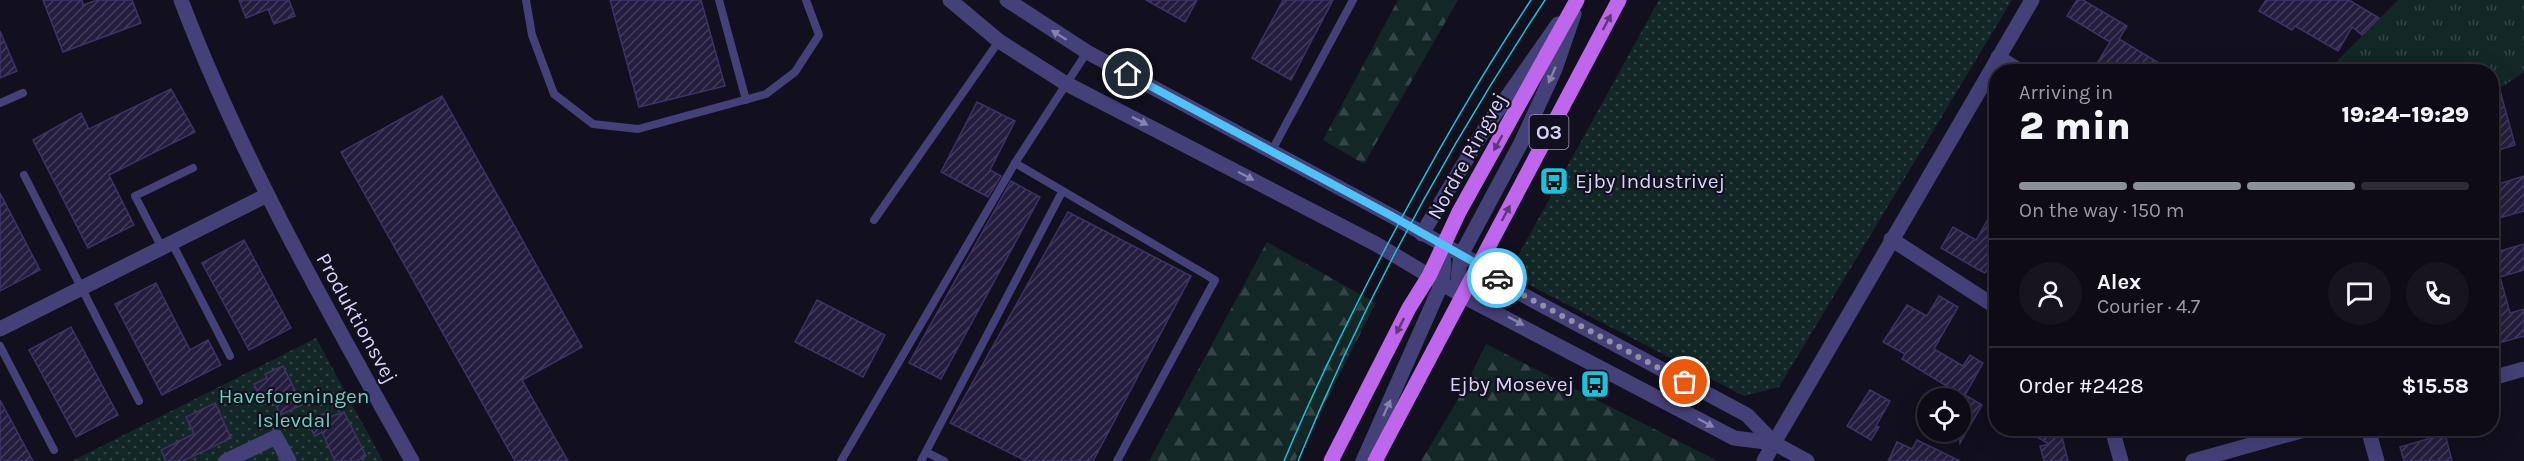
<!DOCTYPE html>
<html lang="en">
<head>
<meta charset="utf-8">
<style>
  body { margin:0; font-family:Karla,sans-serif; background:#17141f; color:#f1f3f6; height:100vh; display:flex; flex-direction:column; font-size:22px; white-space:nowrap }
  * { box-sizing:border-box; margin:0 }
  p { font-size:20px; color:#9b9ba1 }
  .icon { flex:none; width:33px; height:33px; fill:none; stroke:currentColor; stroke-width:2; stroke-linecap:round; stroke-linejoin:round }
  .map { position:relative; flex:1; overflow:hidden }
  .drawer { position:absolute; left:1989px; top:64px; width:510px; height:372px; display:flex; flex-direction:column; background:#0e0b16; border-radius:24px; box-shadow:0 6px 24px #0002,0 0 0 2px #2e2b35 }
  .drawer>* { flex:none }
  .buttons { position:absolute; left:1917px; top:388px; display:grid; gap:12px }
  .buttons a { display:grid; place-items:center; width:54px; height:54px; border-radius:50%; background:#0e0b16; box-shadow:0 6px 24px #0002,0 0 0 2px #2e2b35; font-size:30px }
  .pin { position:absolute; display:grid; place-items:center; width:51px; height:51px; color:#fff; margin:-26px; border:3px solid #fff; border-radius:50%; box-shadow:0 2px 6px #0007 }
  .courier { position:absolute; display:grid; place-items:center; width:60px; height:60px; margin:-30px; border:4px solid #4fc3f7; border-radius:50%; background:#fff; color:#222; box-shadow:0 2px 8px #0007 }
  .headline em { font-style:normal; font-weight:800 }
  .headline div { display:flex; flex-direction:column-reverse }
  .headline { display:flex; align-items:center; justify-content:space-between; height:102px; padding:0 30px }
  h1 { font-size:39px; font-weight:800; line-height:45px }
  .bar { display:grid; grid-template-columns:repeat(4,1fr); gap:9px 6px; align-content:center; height:72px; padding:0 30px }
  .bar i { height:8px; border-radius:4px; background:#2e2b35 }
  .bar .selected { background:#8c9099 }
  .bar p { grid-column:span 4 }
  .line { display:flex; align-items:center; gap:15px; padding:0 30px; border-top:2px solid #2e2b35 }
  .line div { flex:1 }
  .round { display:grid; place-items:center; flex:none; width:63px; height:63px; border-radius:32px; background:#17141f }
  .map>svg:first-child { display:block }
  .grass { fill:url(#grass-dots) }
  .forest { fill:url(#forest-firs) }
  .park { fill:url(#park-tufts) }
  .building { fill:url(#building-hatch); stroke:#3e3266; stroke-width:1.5 }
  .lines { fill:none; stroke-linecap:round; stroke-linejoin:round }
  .service { stroke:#444078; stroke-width:8 }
  .minor { stroke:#444078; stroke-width:15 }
  .tertiary { stroke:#444078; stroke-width:15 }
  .primary { stroke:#bf67ec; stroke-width:15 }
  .tram { stroke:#1cc1db; stroke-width:1.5 }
  .oneway { fill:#60377b }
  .oneway2 { fill:#8782b2 }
  .done { stroke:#938eac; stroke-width:6; stroke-dasharray:0 10.8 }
  .route { stroke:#4fc3f7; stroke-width:8 }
  .labels { text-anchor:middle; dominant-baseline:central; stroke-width:4.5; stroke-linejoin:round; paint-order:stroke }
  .shield { fill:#120f1e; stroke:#9d98b7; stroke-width:1.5 }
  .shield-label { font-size:20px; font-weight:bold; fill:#d8d2f9 }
  .street-label { font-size:21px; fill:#d8d2f9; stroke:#120f1e }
  .poi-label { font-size:21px; fill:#d8d2f9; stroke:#120f1e; text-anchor:start }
  .park-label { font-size:21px; fill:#68d0b9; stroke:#120f1e }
</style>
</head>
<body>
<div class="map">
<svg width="2524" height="461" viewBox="0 0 2524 461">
  <defs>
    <pattern id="grass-dots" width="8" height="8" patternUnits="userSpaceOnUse" patternTransform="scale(1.5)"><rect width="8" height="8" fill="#132727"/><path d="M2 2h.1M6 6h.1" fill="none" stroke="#354547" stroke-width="1.8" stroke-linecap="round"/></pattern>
    <pattern id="forest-firs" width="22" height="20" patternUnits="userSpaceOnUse" patternTransform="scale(1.5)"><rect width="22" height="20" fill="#132727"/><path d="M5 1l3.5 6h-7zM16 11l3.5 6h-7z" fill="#354547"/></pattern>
    <pattern id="park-tufts" width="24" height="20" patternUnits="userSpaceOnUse" patternTransform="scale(1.5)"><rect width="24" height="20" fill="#132727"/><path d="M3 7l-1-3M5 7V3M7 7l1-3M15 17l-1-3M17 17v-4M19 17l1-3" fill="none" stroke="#354547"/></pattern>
    <pattern id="building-hatch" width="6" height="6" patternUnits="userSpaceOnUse" patternTransform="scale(1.5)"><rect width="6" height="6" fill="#251d3d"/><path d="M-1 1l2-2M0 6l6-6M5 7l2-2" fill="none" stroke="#443d5a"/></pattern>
  </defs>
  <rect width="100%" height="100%" fill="#120f1e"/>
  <g class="grass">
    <path d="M1659,0H2012L1779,387L1744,396L1508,274Z"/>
    <path d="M316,338L383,461H72Z"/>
  </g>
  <g class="forest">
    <path d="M1398,0H1458L1364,164L1323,140Z"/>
    <path d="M1267,242L1376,303L1295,461H1149Z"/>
    <path d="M1486,344L1718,461H1421L1463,391Z"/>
  </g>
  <path class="park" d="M2398,0H2524V72L2492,94V72H2326Z"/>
  <g class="building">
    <path d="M43,0H82L83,5L97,0H132L141,23L63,52Z"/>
    <path d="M239,0H289L295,16L274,24L268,9L246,18Z"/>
    <path d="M610,0H701L725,86L639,107Z"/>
    <path d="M1146,0H1197L1185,22Z"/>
    <path d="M1283,0H1333L1291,80L1252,58Z"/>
    <path d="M2077,0H2083L2127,26L2119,39L2174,72H2104L2095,67L2110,42L2067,16Z"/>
    <path d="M2266,0H2349L2379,18L2362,35L2352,27L2338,51L2295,26L2292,30L2259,11Z"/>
    <path d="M0,31L17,71L0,78Z"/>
    <path d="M2496,76L2515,145L2492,152V77Z"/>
    <path d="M171,89L195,132L109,175L134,225L88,248L33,140L81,113L89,129Z"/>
    <path d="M442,96L582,347L522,380L568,461H515L341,152Z"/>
    <path d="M977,102L1015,121L990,170L1001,176L988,197L941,172Z"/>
    <path d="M2524,176V211L2492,220V186Z"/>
    <path d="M1011,181L1040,197L941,379L909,363Z"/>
    <path d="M0,193L40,270L0,291Z"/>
    <path d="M1996,205V272L1988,268L1985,273L1979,270L1941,248L1953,227L1976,240Z"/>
    <path d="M1068,212L1191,276L1093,461H1026L950,423Z"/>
    <path d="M244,240L291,328L249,350L202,263Z"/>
    <path d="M2524,244V270L2500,277L2510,313L2524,309V336L2495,344L2492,331V264H2496L2493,253Z"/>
    <path d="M156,283L190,350L208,340L221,365L162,395L115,304Z"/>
    <path d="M1939,296L1958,307L1934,349L1963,366L1970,355L1983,363L1965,395L1982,405L1960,443V394L1902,359L1905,354L1883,342L1907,305L1927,316Z"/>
    <path d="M817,300L885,335L863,377L795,342Z"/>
    <path d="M71,327L118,415L76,437L29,350Z"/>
    <path d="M283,366L302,405L280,415L274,400L263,405L254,384L267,378L265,374Z"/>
    <path d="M1870,390L1890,401L1876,426L1879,427L1871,440L1847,426Z"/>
    <path d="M0,400L33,461H0Z"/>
    <path d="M215,403L231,438L183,461H166L161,450L194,434L186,417Z"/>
    <path d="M344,412L366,456L356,461H335L322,432L315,436L307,422L325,413L327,418Z"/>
    <path d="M2023,429H2060L2068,461H2044L2040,446L2049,444Z"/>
    <path d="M2445,434L2452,461H2404L2400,447Z"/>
    <path d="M1917,440L1960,461H1888L1897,442L1912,449Z"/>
  </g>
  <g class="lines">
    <g class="service">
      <path d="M526,0L532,35L554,94L593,124L638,129L766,94L795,72L819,35L806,0"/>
      <path d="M719,0L746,100"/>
      <path d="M0,103L23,93"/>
      <path d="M1271,152L1353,0"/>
      <path d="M1015,163L1215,280L1117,461"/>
      <path d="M24,175L139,401"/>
      <path d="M874,220L999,41"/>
      <path d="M172,243L230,356"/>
      <path d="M162,248L135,196L193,168"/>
      <path d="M0,346L54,450"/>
      <path d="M926,452L944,461"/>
      <path d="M841,461L1015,163L1087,52"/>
      <path d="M921,461L1062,192"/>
    </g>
    <g class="minor">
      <path d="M181,0C242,161 328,311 412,461"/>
      <path d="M1998,57L2022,72"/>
      <path d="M1891,239L1996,307"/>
      <path d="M0,329L267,195"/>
      <path d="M2492,378L2524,369"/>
      <path d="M2112,429L2121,461"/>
      <path d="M2368,429L2377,461"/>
      <path d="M226,461L276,437L289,461"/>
      <path d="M1764,461L1774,443L1807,461"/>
      <path d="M2193,461L2308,429"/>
    </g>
    <g class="tertiary">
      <path d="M950,0L999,41L1065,83L1376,244L1463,296L1734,438L1774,443"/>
      <path d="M1007,0L1087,52L1390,215L1480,265L1512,289L1747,415L1774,443"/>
      <path d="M1422,234L1484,130L1558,24"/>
      <path d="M1463,296L1458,277L1461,255L1521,143L1555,69L1574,14"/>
      <path d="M1774,443L2032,0"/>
      <path d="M1363,461L1442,283L1444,264L1442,245"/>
    </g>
    <g class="primary">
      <path d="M1331,461L1409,308L1429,276L1459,212L1577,0"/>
      <path d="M1375,461L1619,0"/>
    </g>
    <g class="tram">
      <path d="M1284,461C1314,389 1348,320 1384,251C1429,165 1477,81 1531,0"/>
      <path d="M1298,461C1364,300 1449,145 1545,0"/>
    </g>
  </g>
  <defs><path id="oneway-solid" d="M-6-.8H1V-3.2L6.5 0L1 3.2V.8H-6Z" transform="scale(1.5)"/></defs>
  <g class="oneway">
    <use href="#oneway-solid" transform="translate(1607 22) rotate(-62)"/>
    <use href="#oneway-solid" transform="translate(1498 143) rotate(119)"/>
    <use href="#oneway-solid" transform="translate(1506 213) rotate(-62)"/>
    <use href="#oneway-solid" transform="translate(1400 326) rotate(117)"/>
  </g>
  <g class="oneway2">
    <use href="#oneway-solid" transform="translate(1059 35) rotate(-148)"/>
    <use href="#oneway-solid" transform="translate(1552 75) rotate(114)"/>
    <use href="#oneway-solid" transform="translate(1140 121) rotate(27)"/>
    <use href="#oneway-solid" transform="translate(1246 176) rotate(28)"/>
    <use href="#oneway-solid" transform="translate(1516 321) rotate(28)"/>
    <use href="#oneway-solid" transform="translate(1387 408) rotate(-66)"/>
    <use href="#oneway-solid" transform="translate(1706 423) rotate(28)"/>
  </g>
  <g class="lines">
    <path class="done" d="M1497,278L1512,289L1685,382"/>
    <path class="route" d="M1128,74L1390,215L1479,265L1497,278"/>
  </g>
  <defs>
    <g id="bus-square" transform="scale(1.5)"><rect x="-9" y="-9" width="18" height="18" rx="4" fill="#1cc1db" stroke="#120f1e"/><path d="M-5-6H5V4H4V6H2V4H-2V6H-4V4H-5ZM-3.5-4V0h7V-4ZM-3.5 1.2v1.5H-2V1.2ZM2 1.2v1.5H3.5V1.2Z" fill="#111"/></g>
  </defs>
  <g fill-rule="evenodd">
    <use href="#bus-square" x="1554" y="181"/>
    <use href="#bus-square" x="1595" y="384"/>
  </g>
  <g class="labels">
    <rect class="shield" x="1529.5" y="115" width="39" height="34" rx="4.5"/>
    <g class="shield-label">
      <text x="1549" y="132">O3</text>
    </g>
    <g class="street-label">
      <text transform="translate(1467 156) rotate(-61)">Nordre Ringvej</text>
      <text transform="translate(357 318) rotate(61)">Produktionsvej</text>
    </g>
    <g class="poi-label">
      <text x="1575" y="181">Ejby Industrivej</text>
      <text x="1574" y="384" text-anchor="end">Ejby Mosevej</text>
    </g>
    <g class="park-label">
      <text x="294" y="396">Haveforeningen<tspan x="294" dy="24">Islevdal</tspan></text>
    </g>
  </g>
</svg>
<div class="buttons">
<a><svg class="icon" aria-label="locate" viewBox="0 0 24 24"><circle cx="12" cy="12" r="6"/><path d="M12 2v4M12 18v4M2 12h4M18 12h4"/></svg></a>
</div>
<div class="pin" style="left:1685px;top:382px;background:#ea580c"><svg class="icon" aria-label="bag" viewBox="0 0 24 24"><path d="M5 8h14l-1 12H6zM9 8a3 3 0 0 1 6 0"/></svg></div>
<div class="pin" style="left:1128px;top:74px;background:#1f2937"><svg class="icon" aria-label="home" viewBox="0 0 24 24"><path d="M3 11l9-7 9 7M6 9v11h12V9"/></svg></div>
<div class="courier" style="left:1497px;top:278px"><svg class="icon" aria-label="car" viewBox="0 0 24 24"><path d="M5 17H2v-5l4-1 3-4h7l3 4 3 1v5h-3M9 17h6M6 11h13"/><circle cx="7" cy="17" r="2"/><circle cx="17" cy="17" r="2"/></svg></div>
<section class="drawer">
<div class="headline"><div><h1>2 min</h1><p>Arriving in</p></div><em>19:24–19:29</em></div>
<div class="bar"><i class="selected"></i><i class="selected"></i><i class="selected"></i><i></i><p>On the way · 150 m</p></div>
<div class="line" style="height:108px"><a class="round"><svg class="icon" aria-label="person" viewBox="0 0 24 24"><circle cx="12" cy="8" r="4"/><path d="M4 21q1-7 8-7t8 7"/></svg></a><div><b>Alex</b><p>Courier · 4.7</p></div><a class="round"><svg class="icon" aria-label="chat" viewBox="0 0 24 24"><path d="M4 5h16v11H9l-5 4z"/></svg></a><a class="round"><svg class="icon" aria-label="phone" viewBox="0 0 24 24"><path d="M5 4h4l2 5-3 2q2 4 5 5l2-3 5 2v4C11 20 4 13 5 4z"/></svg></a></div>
<div class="line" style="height:78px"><div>Order #2428</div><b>$15.58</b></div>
</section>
</div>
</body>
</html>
